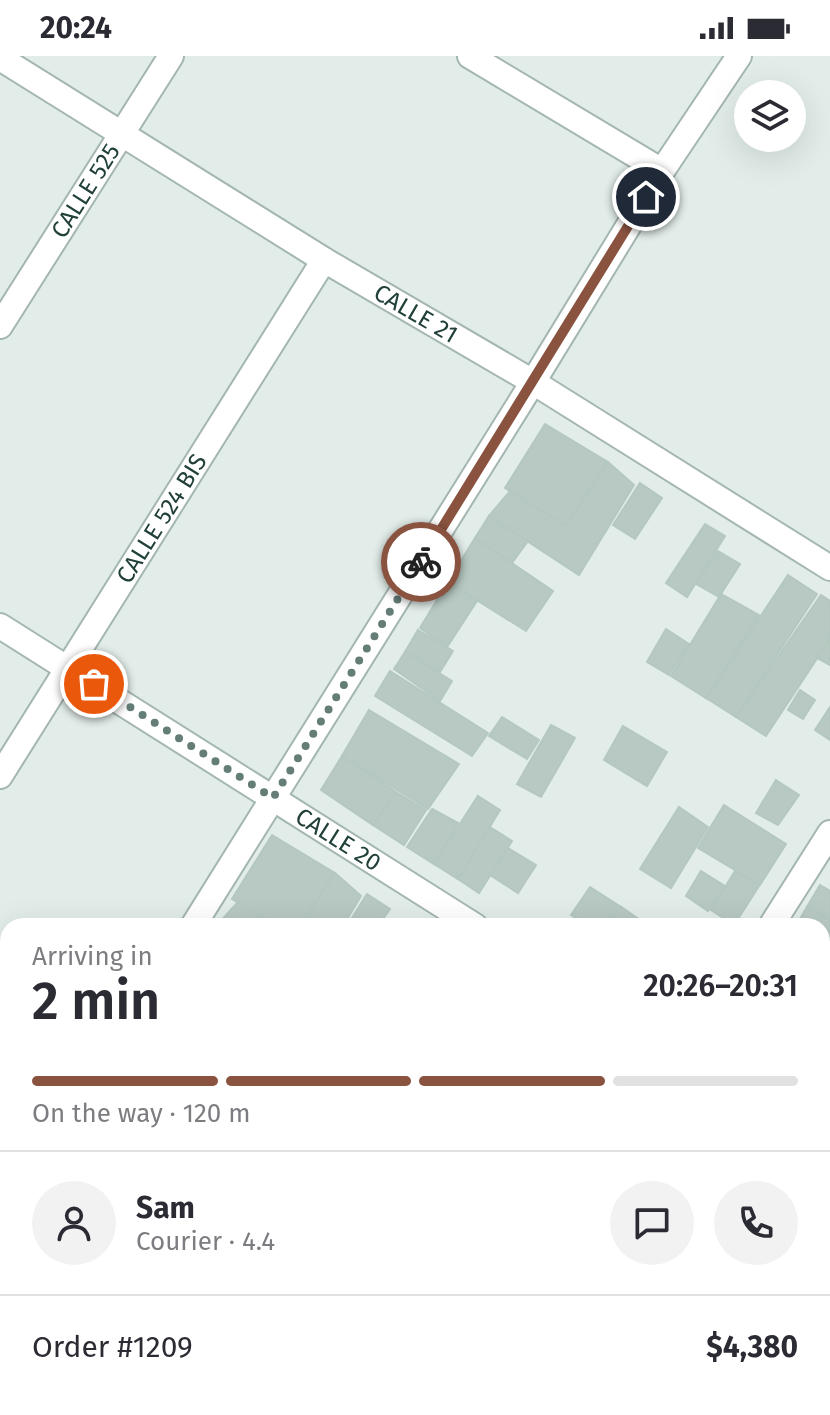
<!DOCTYPE html>
<html lang="en">
<head>
<meta charset="utf-8">
<style>
  body { margin:0; font-family:"Fira Sans",sans-serif; background:#f2f2f3; color:#2b2b33; height:100vh; display:flex; flex-direction:column; font-size:30px; white-space:nowrap }
  * { box-sizing:border-box; margin:0 }
  p { font-size:26px; color:#7c7c81 }
  .icon { flex:none; width:44px; height:44px; fill:none; stroke:currentColor; stroke-width:2; stroke-linecap:round; stroke-linejoin:round }
  .map { position:relative; flex:1; overflow:hidden }
  .sheet { position:absolute; left:0px; top:862px; width:830px; height:498px; display:flex; flex-direction:column; background:#fff; border-radius:24px 24px 0 0; box-shadow:0 8px 32px #0002 }
  .sheet>* { flex:none }
  .controls { position:absolute; left:734px; top:24px; display:grid; gap:16px }
  .controls a { display:grid; place-items:center; width:72px; height:72px; border-radius:50%; background:#fff; box-shadow:0 8px 32px #0002; font-size:40px }
  .pin { position:absolute; display:grid; place-items:center; width:68px; height:68px; color:#fff; margin:-34px; border:4px solid #fff; border-radius:50%; box-shadow:0 2px 8px #0007 }
  .courier { position:absolute; display:grid; place-items:center; width:80px; height:80px; margin:-40px; border:6px solid #8a5340; border-radius:50%; background:#fff; color:#222; box-shadow:0 2px 10px #0007 }
  .headline em { font-style:normal; font-weight:600 }
  .headline div { display:flex; flex-direction:column-reverse }
  .headline { display:flex; align-items:center; justify-content:space-between; height:136px; padding:0 32px }
  h1 { font-size:52px; font-weight:600; line-height:60px }
  .bar { display:grid; grid-template-columns:repeat(4,1fr); gap:12px 8px; align-content:center; height:96px; padding:0 32px }
  .bar i { height:10px; border-radius:6px; background:#e1e1e2 }
  .bar .active { background:#8a5340 }
  .bar p { grid-column:span 4 }
  .line { display:flex; align-items:center; gap:20px; padding:0 32px; border-top:2px solid #e1e1e2 }
  .line div { flex:1 }
  .round { display:grid; place-items:center; flex:none; width:84px; height:84px; border-radius:42px; background:#f2f2f3 }
  .status { display:flex; justify-content:space-between; align-items:center; height:56px; padding:0 40px; background:#fff; direction:ltr }
  .status svg { height:22px; fill:currentColor }
  .map>svg:first-child { display:block }
  .building { fill:#b7c9c2; stroke:#b4c8c0; stroke-width:2 }
  .lines { fill:none; stroke-linecap:round; stroke-linejoin:round }
  .minor-casing { stroke:#a4b6b1; stroke-width:28 }
  .major-casing { stroke:#c1cac8; stroke-width:28 }
  .minor { stroke:#fff; stroke-width:24 }
  .major { stroke:#63a798; stroke-width:24 }
  .done { stroke:#647d77; stroke-width:8; stroke-dasharray:0 14.4 }
  .route { stroke:#8a5340; stroke-width:10 }
  .labels { text-anchor:middle; dominant-baseline:central; stroke-width:8; stroke-linejoin:round; paint-order:stroke }
  .street-label { font-size:24px; fill:#204039; stroke:#f3faf6 }
</style>
</head>
<body>
<div class="status"><b>20:24</b><svg viewBox="0 0 49 12"><path d="M0 12V9h3v3zM5 12V6h3v6zM10 12V3h3v9zM15 12V0h3v12zM26 1h20v11H26zM47 4h2v5h-2z"/></svg></div>
<div class="map">
<svg width="830" height="1359" viewBox="0 0 830 1359">
  <rect width="100%" height="100%" fill="#e2ede9"/>
  <g class="building">
    <path d="M545,368L608,406L566,470L505,432Z"/>
    <path d="M608,406L634,429L579,519L489,460L510,435L566,470Z"/>
    <path d="M640,427L662,442L635,483L613,469Z"/>
    <path d="M489,460L528,485L512,507L475,482Z"/>
    <path d="M705,468L725,480L687,541L666,527Z"/>
    <path d="M475,482L553,535L526,575L448,526Z"/>
    <path d="M718,495L740,508L719,541L696,528Z"/>
    <path d="M788,519L817,538L736,661L706,642Z"/>
    <path d="M448,526L477,545L447,591L420,572Z"/>
    <path d="M721,538L759,559L706,642L671,620Z"/>
    <path d="M821,539L830,545V583L766,680L736,661Z"/>
    <path d="M666,573L689,588L669,619L647,606Z"/>
    <path d="M418,574L453,595L440,616L405,596Z"/>
    <path d="M830,583V609L817,602Z"/>
    <path d="M405,596L452,625L440,645L394,613Z"/>
    <path d="M390,615L488,677L472,700L375,640Z"/>
    <path d="M800,634L815,644L803,663L788,654Z"/>
    <path d="M830,651V684L815,674Z"/>
    <path d="M369,654L459,708L428,753L342,700Z"/>
    <path d="M502,661L539,684L527,703L489,680Z"/>
    <path d="M551,669L575,682L541,741L517,728Z"/>
    <path d="M623,670L667,696L647,730L604,704Z"/>
    <path d="M342,700L396,736L373,769L321,734Z"/>
    <path d="M776,724L799,739L778,769L756,757Z"/>
    <path d="M396,736L426,754L404,789L373,769Z"/>
    <path d="M478,740L500,754L458,823L434,808Z"/>
    <path d="M724,749L786,788L760,829L698,792Z"/>
    <path d="M679,751L708,771L671,832L640,813Z"/>
    <path d="M432,753L458,767L434,808L407,791Z"/>
    <path d="M490,771L512,785L479,837L458,823Z"/>
    <path d="M272,779L335,817L300,870H276L232,843Z"/>
    <path d="M508,792L536,809L518,837L490,819Z"/>
    <path d="M701,815L725,830L708,855L686,840Z"/>
    <path d="M735,815L759,830L734,869L711,854Z"/>
    <path d="M335,817L361,840L343,870H300Z"/>
    <path d="M820,829L830,835V864L807,851Z"/>
    <path d="M590,831L618,849L606,870H588L571,859Z"/>
    <path d="M367,838L390,853L378,870H347Z"/>
    <path d="M238,846L276,870H216Z"/>
    <path d="M620,850L647,869L646,870H607Z"/>
    <path d="M807,851L830,865V891L822,886V870L797,868Z"/>
    <path d="M822,889L830,894V927L822,922Z"/>
    <path d="M822,940L830,945V1008L822,1003Z"/>
    <path d="M830,1014V1059L822,1054V1027Z"/>
    <path d="M830,1185V1230L829,1232L822,1228V1197Z"/>
    <path d="M830,1284V1322L822,1317V1297Z"/>
    <path d="M372,1352H415L411,1359H378L371,1354Z"/>
    <path d="M552,1352H606L618,1359H563Z"/>
  </g>
  <g class="lines">
    <g class="minor-casing">
      <g id="minor">
        <path d="M470,0L662,115"/>
        <path id="s1" d="M0,2L324,204L533,326L830,512"/>
        <path id="s2" d="M0,270L171,0"/>
        <path id="s3" d="M0,570L475,870"/>
        <path id="s4" d="M0,720L324,204"/>
        <path d="M193,870L533,326L662,115L739,0"/>
        <path d="M771,870L830,777"/>
        <path d="M822,1089L830,1094"/>
        <path d="M0,1184L8,1168"/>
        <path d="M456,1359L460,1352"/>
      </g>
    </g>
    <g class="major-casing">
      <g id="major">
        <path d="M0,1151L8,1156"/>
        <path d="M0,1198L8,1203"/>
        <path d="M246,1352L257,1359"/>
        <path d="M317,1352L328,1359"/>
      </g>
    </g>
    <use href="#minor" class="minor"/>
    <use href="#major" class="major"/>
  </g>
  <g class="lines">
    <path class="done" d="M94,628L273,742L421,506"/>
    <path class="route" d="M421,506L646,141"/>
  </g>
  <g class="labels">
    <g class="street-label">
      <text stroke="none"><textPath href="#s2" startOffset="160">CALLE 525</textPath></text>
      <text stroke="none"><textPath href="#s1" startOffset="488">CALLE 21</textPath></text>
      <text stroke="none"><textPath href="#s4" startOffset="304">CALLE 524 BIS</textPath></text>
      <text stroke="none"><textPath href="#s3" startOffset="400">CALLE 20</textPath></text>
    </g>
  </g>
</svg>
<div class="controls">
<a><svg class="icon" aria-label="layers" viewBox="0 0 24 24"><path d="M12 4l9 5-9 5-9-5zM3 14l9 5 9-5"/></svg></a>
</div>
<div class="pin" style="left:94px;top:628px;background:#ea580c"><svg class="icon" aria-label="bag" viewBox="0 0 24 24"><path d="M5 8h14l-1 12H6zM9 8a3 3 0 0 1 6 0"/></svg></div>
<div class="pin" style="left:646px;top:141px;background:#1f2937"><svg class="icon" aria-label="home" viewBox="0 0 24 24"><path d="M3 11l9-7 9 7M6 9v11h12V9"/></svg></div>
<div class="courier" style="left:421px;top:506px"><svg class="icon" aria-label="bike" viewBox="0 0 24 24"><circle cx="6" cy="16" r="4"/><circle cx="18" cy="16" r="4"/><path d="M6 16l4-8h5l3 8M10 8l3 8H6M13 5h3"/></svg></div>
<section class="sheet">
<div class="headline"><div><h1>2 min</h1><p>Arriving in</p></div><em>20:26–20:31</em></div>
<div class="bar"><i class="active"></i><i class="active"></i><i class="active"></i><i></i><p>On the way · 120 m</p></div>
<div class="line" style="height:144px"><a class="round"><svg class="icon" aria-label="person" viewBox="0 0 24 24"><circle cx="12" cy="8" r="4"/><path d="M4 21q1-7 8-7t8 7"/></svg></a><div><b>Sam</b><p>Courier · 4.4</p></div><a class="round"><svg class="icon" aria-label="chat" viewBox="0 0 24 24"><path d="M4 5h16v11H9l-5 4z"/></svg></a><a class="round"><svg class="icon" aria-label="phone" viewBox="0 0 24 24"><path d="M5 4h4l2 5-3 2q2 4 5 5l2-3 5 2v4C11 20 4 13 5 4z"/></svg></a></div>
<div class="line" style="height:104px"><div>Order #1209</div><b>$4,380</b></div>
</section>
</div>
</body>
</html>
